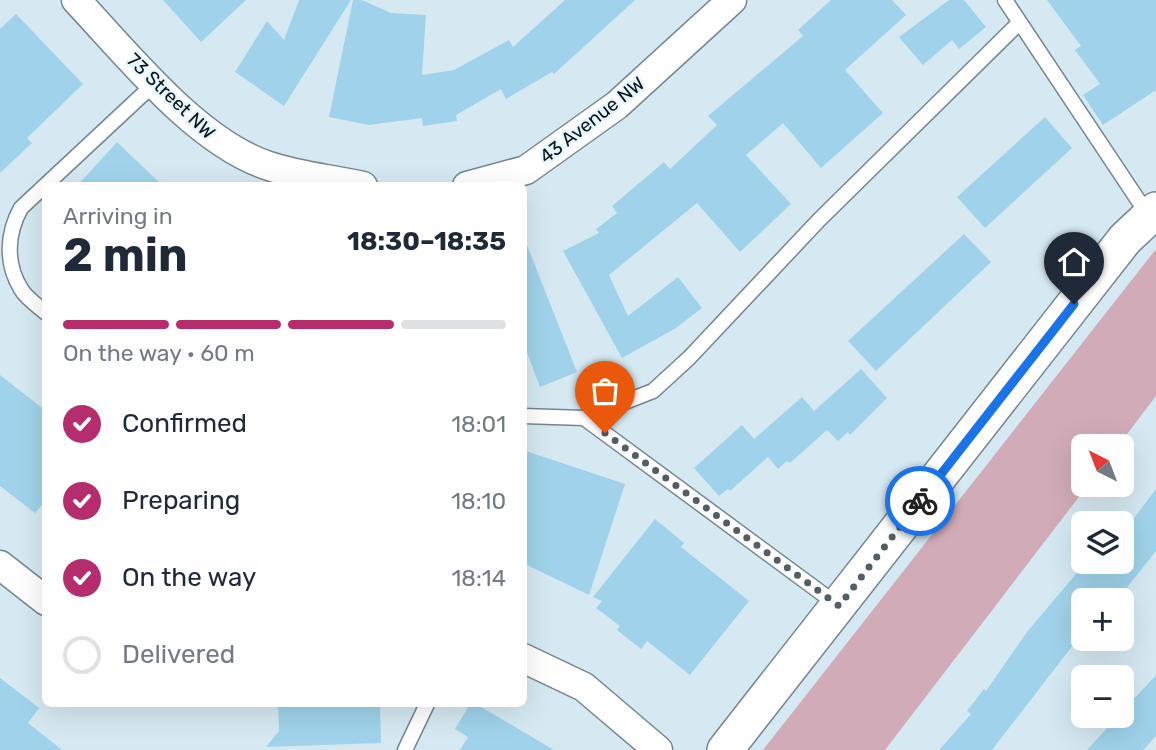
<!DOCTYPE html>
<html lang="en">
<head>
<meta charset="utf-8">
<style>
  body { margin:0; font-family:Rubik,sans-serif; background:#f6f6f7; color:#1f2937; height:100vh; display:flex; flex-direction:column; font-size:26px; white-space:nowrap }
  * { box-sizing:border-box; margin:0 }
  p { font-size:23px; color:#747a83 }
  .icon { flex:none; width:38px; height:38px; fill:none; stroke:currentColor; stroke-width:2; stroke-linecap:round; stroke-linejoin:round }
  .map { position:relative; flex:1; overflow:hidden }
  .sheet { position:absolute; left:42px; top:182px; width:485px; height:525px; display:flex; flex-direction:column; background:#fff; border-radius:10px; box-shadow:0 7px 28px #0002 }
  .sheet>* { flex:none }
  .needle { width:46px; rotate:318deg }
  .buttons { position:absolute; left:1071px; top:434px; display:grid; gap:14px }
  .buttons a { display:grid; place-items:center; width:63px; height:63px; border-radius:10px; background:#fff; box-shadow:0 7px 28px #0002; font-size:35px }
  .pin { position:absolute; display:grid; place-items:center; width:60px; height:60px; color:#fff; margin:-72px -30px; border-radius:50% 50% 50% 0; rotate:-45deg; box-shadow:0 0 7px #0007 }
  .pin .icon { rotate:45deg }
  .courier { position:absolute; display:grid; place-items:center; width:70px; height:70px; margin:-35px; border:5px solid #1a73e8; border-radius:50%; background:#fff; color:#222; box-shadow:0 2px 9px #0007 }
  .summary em { font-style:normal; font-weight:700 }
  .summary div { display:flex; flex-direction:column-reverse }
  .summary { display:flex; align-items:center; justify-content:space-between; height:119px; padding:0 21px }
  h1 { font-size:46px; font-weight:700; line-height:52px }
  .bar { display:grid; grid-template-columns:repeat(4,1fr); gap:10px 7px; align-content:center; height:84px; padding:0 21px }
  .bar i { height:9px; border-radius:5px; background:#e0e1e3 }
  .bar .on { background:#b62d6d }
  .bar p { grid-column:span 4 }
  ol { padding:0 21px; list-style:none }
  li { display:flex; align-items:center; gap:21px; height:77px }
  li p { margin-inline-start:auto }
  li .icon { padding:7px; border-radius:50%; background:#b62d6d; color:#fff; stroke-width:4 }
  li:last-child { color:#747a83 }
  li i { width:38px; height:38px; border:4px solid #e0e1e3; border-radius:50% }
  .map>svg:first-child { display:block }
  .green { fill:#d1acb8 }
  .building { fill:#a0d3eb }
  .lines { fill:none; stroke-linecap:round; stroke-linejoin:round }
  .service-casing { stroke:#75868e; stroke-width:17 }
  .minor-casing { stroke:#75868e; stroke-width:31 }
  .tertiary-casing { stroke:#75868e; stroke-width:38 }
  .service { stroke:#fff; stroke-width:14 }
  .minor { stroke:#fff; stroke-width:28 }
  .tertiary { stroke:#fff; stroke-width:35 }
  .done { stroke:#535d62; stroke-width:7; stroke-dasharray:0 12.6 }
  .route { stroke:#1a73e8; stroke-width:9 }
  .labels { text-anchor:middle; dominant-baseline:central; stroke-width:5; stroke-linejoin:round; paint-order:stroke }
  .street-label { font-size:19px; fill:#0c1215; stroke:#e6f6fd }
</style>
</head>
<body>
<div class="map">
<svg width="1156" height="750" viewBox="0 0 1156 750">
  <rect width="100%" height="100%" fill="#d6e9f2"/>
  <path class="green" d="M1156,249V396L1118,446H1083V485H1088L885,750H763Z"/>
  <g class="building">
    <path d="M163,0H246L201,42Z"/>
    <path d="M299,0H351L284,106L235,72L267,21L284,40Z"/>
    <path d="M353,0H362L391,13L426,15L422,75L454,70L509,40L513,47L565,0H635L554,74L552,72L506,99L501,89L456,115L457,121L423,126L422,118L369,125L329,117Z"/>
    <path d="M831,0H892L906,15L845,70L883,113L821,168L783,123L746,155L791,204L740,252L697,203L609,275L628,316L678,277L702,308L676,328L622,358L563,251L599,233L596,229L617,213L612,206L664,162L670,169L717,125L708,116L803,36L798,30Z"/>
    <path d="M949,0H964L986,27L959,49L952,40L923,65L899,37Z"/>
    <path d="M1047,0H1156V90L1103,125L1083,95L1100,84L1075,50L1081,46Z"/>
    <path d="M16,14L83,84L27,138L32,143L0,173V29Z"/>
    <path d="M1045,117L1072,148L985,228L957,197Z"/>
    <path d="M117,142L163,186H77Z"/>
    <path d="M964,234L991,262L876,371L848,341Z"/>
    <path d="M523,235L577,372L540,387L523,342Z"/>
    <path d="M861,369L887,398L850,435L848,432L838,441L827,430L790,463L787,461L778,469L768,457L730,491L728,489L719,496L694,468L742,425L754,439L802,397L814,411Z"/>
    <path d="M0,375L46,411V500L35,513L0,486Z"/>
    <path d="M523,450L625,484L589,595L523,563Z"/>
    <path d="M1156,489V551L1117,600H1083V632L992,750H939L971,714L967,711L984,689L986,691L1027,632L1086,562H1122V534Z"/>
    <path d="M655,519L684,543L681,547L749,601L690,675L647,641L641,649L617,630L620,626L596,608L602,601L593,597Z"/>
    <path d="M1156,675V736L1143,750H1087Z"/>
    <path d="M0,678L39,708L28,723L62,750H0Z"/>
    <path d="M278,704H380L381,743L266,747L279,731Z"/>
    <path d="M470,704H476L554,750H460L468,737L455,729Z"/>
  </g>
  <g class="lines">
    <g class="service-casing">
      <g id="service">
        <path d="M1005,0L1148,215"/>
        <path d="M46,313C38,306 26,298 21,289C5,263 7,233 21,208L155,83"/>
        <path d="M523,416L584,418L653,391L689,358L819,220L1019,23"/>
        <path d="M584,418L839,606"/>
        <path d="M405,750L427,704"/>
      </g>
    </g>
    <g class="minor-casing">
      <g id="minor">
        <path d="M76,0C127,54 197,143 269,166C298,176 332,179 363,186"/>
        <path d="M467,186L526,170L617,105L732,0"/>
        <path d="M0,565L46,601"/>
        <path d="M523,658L584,687L658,750"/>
      </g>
    </g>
    <g class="tertiary-casing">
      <path id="tertiary" d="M725,750L1125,239L1156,210"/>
    </g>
    <use href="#service" class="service"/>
    <use href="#minor" class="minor"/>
    <use href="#tertiary" class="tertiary"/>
  </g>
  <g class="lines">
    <path class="done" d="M605,433L839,606L920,501"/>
    <path class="route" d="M920,501L1074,304"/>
  </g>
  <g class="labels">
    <g class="street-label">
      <text transform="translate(171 96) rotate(44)">73 Street NW</text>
      <text transform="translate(592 120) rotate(-38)">43 Avenue NW</text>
    </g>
  </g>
</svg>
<div class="buttons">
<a><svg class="needle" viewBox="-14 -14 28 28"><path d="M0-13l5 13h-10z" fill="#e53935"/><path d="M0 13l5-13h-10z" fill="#747a83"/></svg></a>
<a><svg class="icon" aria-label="layers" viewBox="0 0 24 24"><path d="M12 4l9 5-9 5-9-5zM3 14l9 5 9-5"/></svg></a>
<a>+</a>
<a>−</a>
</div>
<div class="pin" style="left:605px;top:433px;background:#ea580c"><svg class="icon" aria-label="bag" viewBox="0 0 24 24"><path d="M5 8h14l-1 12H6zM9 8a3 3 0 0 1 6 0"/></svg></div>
<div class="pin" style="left:1074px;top:304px;background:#1f2937"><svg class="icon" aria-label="home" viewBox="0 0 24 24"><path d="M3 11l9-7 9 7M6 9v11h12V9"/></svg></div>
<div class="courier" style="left:920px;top:501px"><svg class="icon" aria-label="bike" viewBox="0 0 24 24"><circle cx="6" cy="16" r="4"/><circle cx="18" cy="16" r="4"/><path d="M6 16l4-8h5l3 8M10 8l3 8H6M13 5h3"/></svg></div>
<section class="sheet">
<div class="summary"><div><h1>2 min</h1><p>Arriving in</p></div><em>18:30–18:35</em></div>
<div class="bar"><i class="on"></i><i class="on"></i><i class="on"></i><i></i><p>On the way · 60 m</p></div>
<ol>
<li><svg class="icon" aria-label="check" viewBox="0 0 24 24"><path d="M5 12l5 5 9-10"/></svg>Confirmed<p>18:01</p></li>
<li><svg class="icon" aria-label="check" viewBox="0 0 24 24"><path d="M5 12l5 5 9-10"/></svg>Preparing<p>18:10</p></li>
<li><svg class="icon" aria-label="check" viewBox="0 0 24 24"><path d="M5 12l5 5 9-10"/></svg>On the way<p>18:14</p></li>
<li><i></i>Delivered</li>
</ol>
</section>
</div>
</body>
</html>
